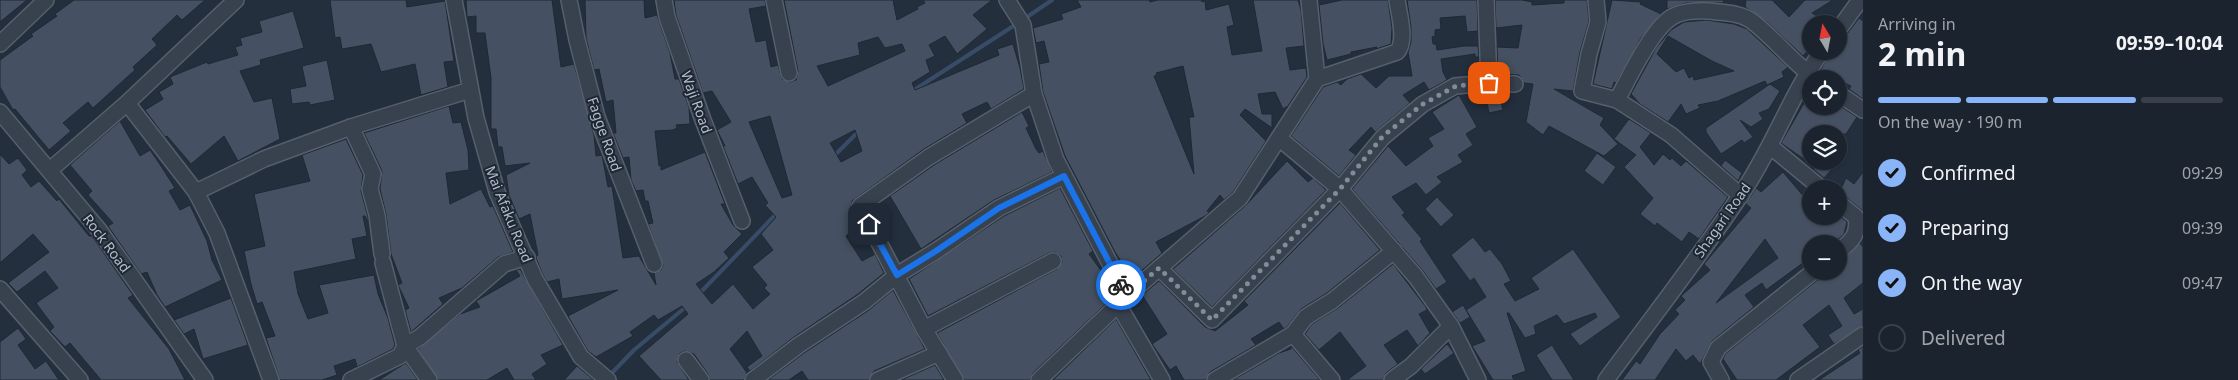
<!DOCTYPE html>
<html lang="en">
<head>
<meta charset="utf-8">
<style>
  body { margin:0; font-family:"Noto Sans",sans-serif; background:#282f3a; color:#f1f3f6; height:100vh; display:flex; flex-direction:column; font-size:19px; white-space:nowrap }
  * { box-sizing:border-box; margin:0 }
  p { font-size:16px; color:#a0a4aa }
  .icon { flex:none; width:28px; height:28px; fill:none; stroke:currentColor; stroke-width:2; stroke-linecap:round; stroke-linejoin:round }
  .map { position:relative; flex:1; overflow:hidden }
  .details { display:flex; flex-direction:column; background:#1b232e; width:375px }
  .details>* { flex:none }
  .needle { width:32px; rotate:350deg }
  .fabs { position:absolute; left:1802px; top:15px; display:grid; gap:10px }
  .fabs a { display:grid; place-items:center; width:45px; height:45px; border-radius:50%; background:#1b232e; box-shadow:0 1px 4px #0004,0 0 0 1px #39404a; font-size:25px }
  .pin { position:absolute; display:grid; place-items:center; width:42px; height:42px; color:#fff; margin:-21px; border-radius:10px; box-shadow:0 2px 8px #0006 }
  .courier { position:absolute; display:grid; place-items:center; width:50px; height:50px; margin:-25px; border:4px solid #1a73e8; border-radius:50%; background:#fff; color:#222; box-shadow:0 1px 6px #0007 }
  .summary em { font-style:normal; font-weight:700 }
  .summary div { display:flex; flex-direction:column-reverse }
  .summary { display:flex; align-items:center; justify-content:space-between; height:85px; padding:0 15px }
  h1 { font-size:32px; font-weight:700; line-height:38px }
  .bar { display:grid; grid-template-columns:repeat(4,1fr); gap:8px 5px; align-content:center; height:60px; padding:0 15px }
  .bar i { height:6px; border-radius:4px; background:#39404a }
  .bar .selected { background:#8ab4f8 }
  .bar p { grid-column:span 4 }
  ol { padding:0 15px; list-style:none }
  li { display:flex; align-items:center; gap:15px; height:55px }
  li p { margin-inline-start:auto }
  li .icon { padding:5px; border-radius:50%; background:#8ab4f8; color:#111; stroke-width:4 }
  li:last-child { color:#a0a4aa }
  li i { width:28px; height:28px; border:2px solid #39404a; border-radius:50% }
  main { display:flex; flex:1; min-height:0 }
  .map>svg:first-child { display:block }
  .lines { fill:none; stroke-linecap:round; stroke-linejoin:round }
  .stream { stroke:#394c67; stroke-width:4 }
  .building { fill:#455162; stroke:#1f2835; fill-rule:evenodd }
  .street-casing { stroke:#565f6c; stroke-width:18 }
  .street { stroke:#38414e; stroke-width:15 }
  .done { stroke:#828b98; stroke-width:5; stroke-dasharray:0 9 }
  .route { stroke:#1a73e8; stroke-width:6 }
  .labels { text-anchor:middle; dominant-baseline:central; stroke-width:4; stroke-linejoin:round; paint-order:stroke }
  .street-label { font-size:14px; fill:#b4bcc9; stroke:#1d2633 }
</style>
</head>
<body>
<main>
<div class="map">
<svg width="1863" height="380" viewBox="0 0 1863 380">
  <rect width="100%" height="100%" fill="#242f3e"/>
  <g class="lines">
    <g class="stream">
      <path d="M1024,19L1052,0"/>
      <path d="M911,92L1018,23"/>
      <path d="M834,156L859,131"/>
      <path d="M699,294L778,212"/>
      <path d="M609,376L634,350L687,306"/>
    </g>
  </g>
  <g class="building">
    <path d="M0,0H27L0,22Z"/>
    <path d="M74,0H205L182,20L177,15L152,39L157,45L133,67L135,70L93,108L88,102L63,123L71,131L49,150L15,109L13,110L0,87V60L33,36L31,34L57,16L55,14Z"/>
    <path d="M330,0H406L407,7L445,1L454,61L444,62L448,87L421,95L415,64L381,72L371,44L342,49L340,37L335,38Z"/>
    <path d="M466,0H552L561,67L574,64L594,135L596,156L602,155L608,187L612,186L623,258L639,256L656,285L654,273L661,270L663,265L648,224L653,223L648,201H645L643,190L636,191L631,180L629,157L623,158L613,133H616L613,100L606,102L599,69L594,70L586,38L585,0H644L645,18L657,15L670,53L675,79H679L689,107L690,124L676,125L677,128L673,130L655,131L659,166L661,165V170L705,152L725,204H721L733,225L742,234L724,252L729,258L714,272L696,284L712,304L733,284L753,309L770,294L764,288L767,285L752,267L773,250L761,234L776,217L765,205L768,203L752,177L738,184L723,146H725L717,130L731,122L712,91L703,93L676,15L674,0H765L766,6L749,9L756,42L766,40L771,67L778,65L782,79L790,82L796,80L798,71L784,0H893L897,20L918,9L917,7L925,3L923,0H992L973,15L987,29L957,54L945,36L929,45L935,56L926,60L930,72L912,83L915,90L999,55L997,49L1013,44L1020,68L1024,89L991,109L987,102L962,114L967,123L924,149L852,201V210L857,220L848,227L851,232L846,236L862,261L875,254L884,273L858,294L794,337L750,371L747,367L762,356L747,331L730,349L747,373L744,380H710L708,374L694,354L685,351L680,353L677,362L689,380H661L639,356L688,314L682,306L658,320L654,315L630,332L633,336L596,357L588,351L568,316L618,290L562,299L559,279L547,282L543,275L536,258V256L538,255L530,214L519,219L509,195L506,175L530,163L505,166L502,147H498L496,129H491V78L485,33H476V16L467,17ZM878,37L885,48L902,44L905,51L828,86L817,66L860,55L858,43ZM770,116L792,195L782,198L749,122ZM855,130L862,151L841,162L830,143Z"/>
    <path d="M1077,0H1149L1150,2L1158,0H1201L1202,2L1205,1L1206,10L1229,4L1234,25L1227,27L1232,55L1262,51L1253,0H1298L1301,10L1304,46L1286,48L1290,70L1306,68L1307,77L1288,106L1283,109L1275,92L1258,94L1262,114H1272V128L1245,109L1240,115L1266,141L1233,192L1224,200L1220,195L1207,211L1209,213L1205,216L1156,242L1162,253L1132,279L1115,252L1065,156L1043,92L1039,64L1049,62L1044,41L1036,43L1033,28L1063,19L1061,14L1081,7ZM1183,66L1194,117H1189L1194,174L1154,76L1157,75L1156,73Z"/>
    <path d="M1342,0H1388L1392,28L1391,44L1376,49L1377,47L1351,52V54L1327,60L1323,44L1319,5Z"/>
    <path d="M1407,0H1477L1478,31L1467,32L1465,16L1440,18L1441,29L1435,30V36L1432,37L1433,44H1436L1437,50L1464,46H1478L1479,57H1475V54L1441,59L1443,72L1447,80L1429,90L1424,82L1403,95L1410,103L1375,132L1371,127L1349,150L1356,155L1339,176L1291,136L1323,87L1337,82L1341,85L1347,79L1361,74L1376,88L1389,76H1412L1408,52L1411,42V27Z"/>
    <path d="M1495,0H1522L1532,2V5L1564,3V0H1587L1589,21L1580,52L1573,91L1554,89L1604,118L1600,125L1618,144L1604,156L1549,126L1543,135L1526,122L1533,84L1524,83L1519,75L1498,74L1497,47L1518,48L1522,25L1496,28Z"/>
    <path d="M1612,0L1641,2L1640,4L1661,14L1641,38L1616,83L1614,82L1612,89L1593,84Z"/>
    <path d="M1667,0H1724L1723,3H1686L1667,9Z"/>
    <path d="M1746,0H1772L1789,17L1805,0H1833L1812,13L1831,24H1811V47L1803,56L1767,22L1745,7Z"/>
    <path d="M293,11L304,48L260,60L261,65L240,71L254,102L272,98L280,139L238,161L224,136L191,164L167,136L165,137L145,110L163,99L159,92L173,84L170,77L207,62L208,64L238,55L235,47L242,45L240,38L262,32L259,21Z"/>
    <path d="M1859,18L1863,21V99L1849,89L1851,86L1820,71L1831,51H1839V40L1847,34Z"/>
    <path d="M1706,20L1734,24L1747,29L1788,67L1782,72L1784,77L1767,85L1765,81L1718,101L1698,105L1700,108L1686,114L1681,104L1668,122L1640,104L1631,94L1656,48L1671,30L1684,22ZM1668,36L1712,61L1734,71L1694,80L1693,76L1689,78L1684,68L1676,72L1657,54Z"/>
    <path d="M327,60L335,100L310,105L309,102L292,104L290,89L306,86L302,66Z"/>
    <path d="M1770,84L1780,91L1769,109L1759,113L1763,119L1751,127L1740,120L1753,137L1744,143L1742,140L1721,154L1706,132V128Z"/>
    <path d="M1811,91V106H1840L1857,117L1846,134H1811V164L1781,143Z"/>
    <path d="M1485,93H1499L1503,110L1489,113Z"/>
    <path d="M1459,95L1477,127L1466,134L1473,145L1458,155L1463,162L1437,177L1442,182L1426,195L1416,183L1392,197L1405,213L1402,215L1422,239L1420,241L1447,282L1436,289L1423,271L1352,189L1388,146L1406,166L1433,146L1428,138L1444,129L1432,112Z"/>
    <path d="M449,106L453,123L461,122L468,150L469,170L446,173L450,204L481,189L490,207L493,206L513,252L498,257L462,288L439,298L443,304L411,332L405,310L409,308L399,287L398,285L402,283L391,254L386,214L380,189L382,171L364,133Z"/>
    <path d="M1022,112L1029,126L1026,128L1036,149L1039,153L1043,151L1052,172L994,200L921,249L890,196L934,165Z"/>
    <path d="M1629,119L1651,133L1640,147L1654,165L1663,154L1670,160L1672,158L1681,166L1686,161L1728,197L1699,239L1689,232L1682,242L1657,223L1655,226L1640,214L1653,198L1624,167L1636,155L1614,139Z"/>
    <path d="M120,121L140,156L150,150L161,166L175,188L169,191L180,210L190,205L207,241L212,260L222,280L165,307L157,295L147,272L141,274L108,226L113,223L88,195L92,191L70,165Z"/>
    <path d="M346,139L363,175L361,191L368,217V222L365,216H363L367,236L352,239L356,259L294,272L298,294L308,319L328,313L319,285L374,275L378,294L388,318L395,345L393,349L357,367L355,359L334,366L337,375L322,380H280L266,338L275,336L262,302L257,304L251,284L244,251L265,246L254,194L310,181L302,155Z"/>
    <path d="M1597,153L1616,167L1603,185L1584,171Z"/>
    <path d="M0,154L9,164L18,158L27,170L22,175L31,187L39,181L57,201L59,199L89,236H92L133,295L128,298L169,349L185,380H101L70,343L65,347L50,331L54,327L36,303L58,288L45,271L17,292L8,283L49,252L33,234L0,263Z"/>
    <path d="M1725,160L1742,173L1738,181L1721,166Z"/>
    <path d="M1287,161L1308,182L1313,178L1326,190L1212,307L1173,269L1246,205Z"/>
    <path d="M1820,161H1831L1829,165L1833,168L1824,178L1813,169Z"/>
    <path d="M1783,172L1811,205V216H1840L1847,222L1844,234L1833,244H1811V257L1766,290L1762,283L1745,295L1754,307L1712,341L1700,364L1693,355L1686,361L1676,349L1655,380H1622L1636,361L1640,364L1660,334L1679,314L1675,310L1685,300L1681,296L1710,270L1704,264L1751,208L1746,204L1756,188L1761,192ZM1765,239L1778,258L1716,303Z"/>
    <path d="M1863,172V211L1845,196L1839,193L1846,178L1854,184Z"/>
    <path d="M1060,188L1093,251L1089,254L1108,280L1110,284L1107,286L1114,296L1033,373L1030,380H964L937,333L1057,269L1062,262L1061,256L1054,252L1049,253L928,316L909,279L1004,216Z"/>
    <path d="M1437,197L1454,215L1441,227L1425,209Z"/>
    <path d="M1340,203L1380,250L1327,293L1301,309L1287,327L1284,329L1279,322L1251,339L1256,345L1210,372L1206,380H1184L1176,366L1170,370L1152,344L1167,334L1142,295L1159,281L1205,327L1215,331L1248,305L1244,301Z"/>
    <path d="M879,204L889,226L882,229L872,209Z"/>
    <path d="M1473,237L1485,252L1490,249L1502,264L1511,281L1504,284L1515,301L1539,289L1531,278L1573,249L1621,317L1580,346L1570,334L1597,317L1595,313L1564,324L1557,315L1534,326L1536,334L1525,338L1509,313H1507L1526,371L1512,376L1514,380H1493L1472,346L1485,341L1466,310L1486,297L1474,278L1470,281L1451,255Z"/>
    <path d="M1860,243L1863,247V283L1844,298L1854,314L1863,309V326L1834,344L1828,335L1842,326L1829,305L1803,325L1820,347L1776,380H1737L1723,359L1725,354L1820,278L1823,271H1839V260L1845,258Z"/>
    <path d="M1393,264L1426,307L1427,310L1419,314L1430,333L1418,346L1407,330L1384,345L1398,364L1386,373L1383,380H1347L1366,366L1340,332L1319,350L1305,334L1312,324L1338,308Z"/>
    <path d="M520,269L563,345L541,355L547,364L532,374L536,380H514L507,368L487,380H438L418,349L460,314L480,307L476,301L520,276L516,270Z"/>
    <path d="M893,290L925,349L874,371L869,380H808L802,371L789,380H768L804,353L869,310Z"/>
    <path d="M231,298L248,345L203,359L194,329L184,334L174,320Z"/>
    <path d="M1463,305L1470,317L1460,323L1452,312Z"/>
    <path d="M1116,319L1151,380H1053Z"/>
    <path d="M18,328L26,339L18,345L35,369L46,361L59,380H0V342Z"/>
    <path d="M1447,344L1454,353L1425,374L1421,369Z"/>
    <path d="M1552,345L1574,380H1552L1536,355Z"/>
    <path d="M1291,346L1320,380H1233L1279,353L1291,349Z"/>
    <path d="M1863,346V380H1819L1860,353L1858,350Z"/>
    <path d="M406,363L418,380H379L404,364Z"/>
    <path d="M935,365L944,380H901Z"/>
    <path d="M577,366L594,380H564Z"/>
  </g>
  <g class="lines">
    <g class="street-casing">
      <g id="street">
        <path d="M454,0L476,118L497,192L535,279L581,357L608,380"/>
        <path d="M569,0L577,40L597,117L654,264"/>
        <path d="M664,0L667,17L703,120L742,221"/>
        <path d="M774,0L789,73"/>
        <path d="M1007,0L1023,25L1034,94L1056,160L1127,296"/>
        <path d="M1486,0L1489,83"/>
        <path d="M1596,0L1598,22L1589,54L1582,91L1617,100L1671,135L1741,196"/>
        <path d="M1839,29L1860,0"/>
        <path d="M0,44L46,0"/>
        <path d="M1317,79L1397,52C1407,41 1399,14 1397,0"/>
        <path d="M1839,94L1863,110"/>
        <path d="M1617,100C1629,78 1651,30 1672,17C1683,10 1704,10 1717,12C1729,13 1743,14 1753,22C1776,40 1793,63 1816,79"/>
        <path d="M127,103L196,192L217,233L271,380"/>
        <path d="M0,112L99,230L205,380"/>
        <path d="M351,127L373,174L370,189L377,215L382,254"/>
        <path d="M1279,138L1340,189L1416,277L1451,326L1478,380"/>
        <path d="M1770,146L1822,189"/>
        <path d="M50,170L127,103L236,0"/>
        <path d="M196,192L264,159L351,127L470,90"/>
        <path d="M1839,203L1856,217C1859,234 1852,241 1839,251"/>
        <path d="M383,263L405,346L429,380"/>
        <path d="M1159,268L1212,320L1340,189L1383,137L1423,104L1455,86L1489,83L1515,84"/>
        <path d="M0,289L80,380"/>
        <path d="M1119,306L1162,380"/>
        <path d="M924,329L1053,261"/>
        <path d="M1293,334L1332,380"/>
        <path d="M686,360L701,380"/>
        <path d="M351,380L400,356L405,346L420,337L504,264L527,257"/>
        <path d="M753,380L799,345L864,302L897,275L936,251L999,208L1064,176"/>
        <path d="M878,380L939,353"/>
        <path d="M955,380L924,329L860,206L929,157L1034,94"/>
        <path d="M1039,380L1127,296L1240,198L1317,79L1309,0"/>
        <path d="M1215,380L1293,334L1306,317L1332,301L1394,251"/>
        <path d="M1392,380L1411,366L1451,326"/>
        <path d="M1606,380C1651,319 1698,259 1740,196C1772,150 1790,96 1822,51"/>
        <path d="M1721,380L1711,362L1718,348L1814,271"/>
        <path d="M1798,380L1863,335"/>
      </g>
    </g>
    <use href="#street" class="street"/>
  </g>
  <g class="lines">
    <path class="done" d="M1121,285L1127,296L1159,268L1212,320L1340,189L1383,136L1423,104L1456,86L1489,83"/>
    <path class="route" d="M869,224L897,275L936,251L999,208L1064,176L1121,285"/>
  </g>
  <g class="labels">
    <g class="street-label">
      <text transform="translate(697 102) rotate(70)">Waji Road</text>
      <text transform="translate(605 134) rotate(71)">Fagge Road</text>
      <text transform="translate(509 214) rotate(68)">Mai Afaku Road</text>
      <text transform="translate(1722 220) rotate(-55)">Shagari Road</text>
      <text transform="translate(107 243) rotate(53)">Rock Road</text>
    </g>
  </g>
</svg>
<div class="fabs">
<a><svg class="needle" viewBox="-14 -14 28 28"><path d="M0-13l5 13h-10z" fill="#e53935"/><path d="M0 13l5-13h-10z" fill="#a0a4aa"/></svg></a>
<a><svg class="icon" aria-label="locate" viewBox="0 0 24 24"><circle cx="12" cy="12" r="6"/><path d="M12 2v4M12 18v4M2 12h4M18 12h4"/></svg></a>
<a><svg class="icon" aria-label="layers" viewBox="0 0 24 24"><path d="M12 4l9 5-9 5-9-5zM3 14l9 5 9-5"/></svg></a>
<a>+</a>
<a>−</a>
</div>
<div class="pin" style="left:1489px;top:83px;background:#ea580c"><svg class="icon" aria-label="bag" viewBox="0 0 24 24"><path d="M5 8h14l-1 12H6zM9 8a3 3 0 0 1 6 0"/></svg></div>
<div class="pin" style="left:869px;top:224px;background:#1f2937"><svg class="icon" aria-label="home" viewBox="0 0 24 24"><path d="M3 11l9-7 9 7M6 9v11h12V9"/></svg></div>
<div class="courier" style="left:1121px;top:285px"><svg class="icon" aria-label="bike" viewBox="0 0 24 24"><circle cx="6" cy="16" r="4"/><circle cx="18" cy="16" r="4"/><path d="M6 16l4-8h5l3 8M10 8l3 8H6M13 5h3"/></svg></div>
</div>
<section class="details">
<div class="summary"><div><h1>2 min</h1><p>Arriving in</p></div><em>09:59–10:04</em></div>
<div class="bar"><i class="selected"></i><i class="selected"></i><i class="selected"></i><i></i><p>On the way · 190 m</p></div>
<ol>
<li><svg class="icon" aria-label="check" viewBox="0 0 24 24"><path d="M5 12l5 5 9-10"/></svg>Confirmed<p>09:29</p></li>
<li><svg class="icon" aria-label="check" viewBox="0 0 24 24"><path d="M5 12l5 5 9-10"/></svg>Preparing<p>09:39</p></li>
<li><svg class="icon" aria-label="check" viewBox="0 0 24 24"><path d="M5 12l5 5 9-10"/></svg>On the way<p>09:47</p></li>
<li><i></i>Delivered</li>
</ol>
</section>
</main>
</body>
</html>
